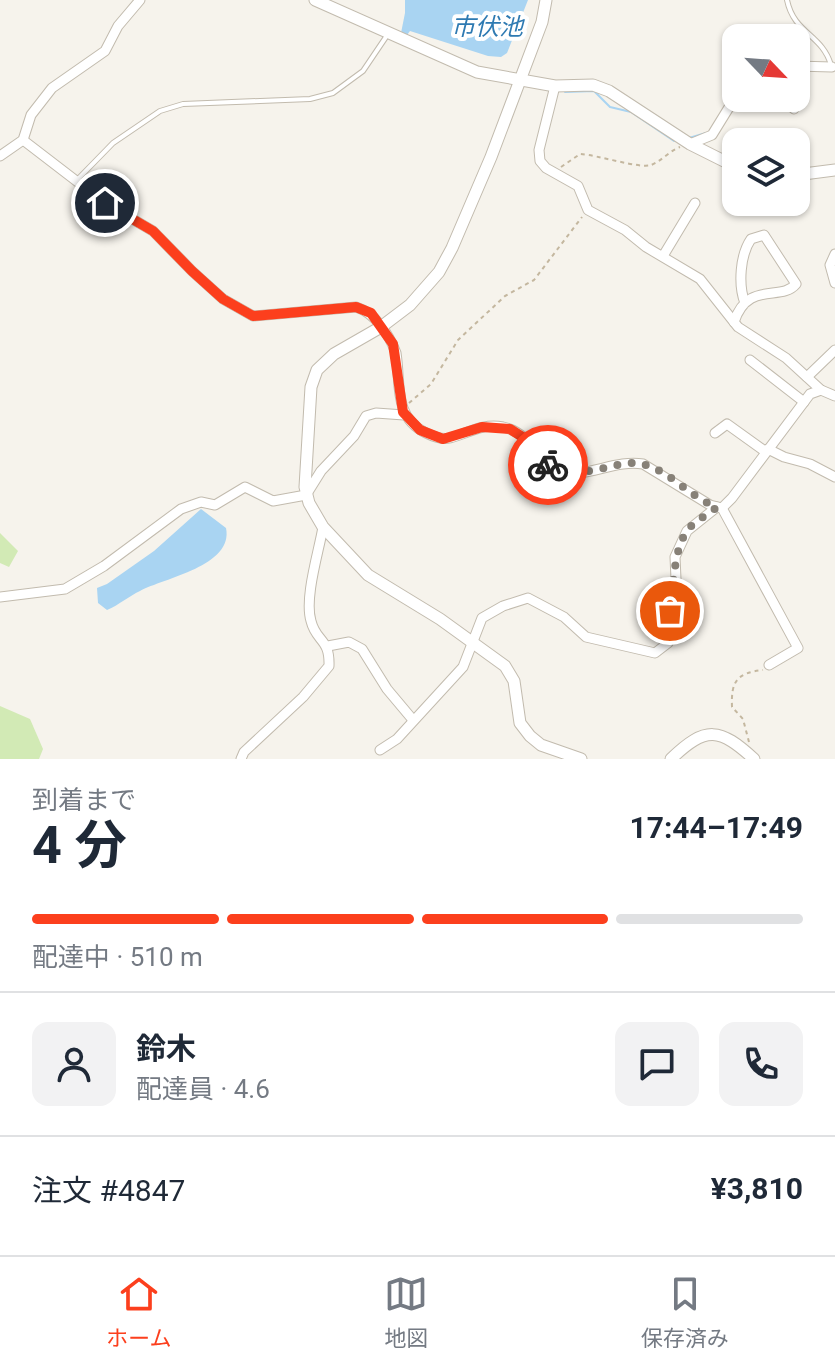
<!DOCTYPE html>
<html lang="ja">
<head>
<meta charset="utf-8">
<style>
  body { margin:0; font-family:Roboto,"Noto Sans JP",sans-serif; background:#f2f2f3; color:#1f2937; height:100vh; display:flex; flex-direction:column; font-size:30px; white-space:nowrap }
  * { box-sizing:border-box; margin:0 }
  p { font-size:26px; color:#747a83 }
  .icon { flex:none; width:44px; height:44px; fill:none; stroke:currentColor; stroke-width:2; stroke-linecap:round; stroke-linejoin:round }
  .map { position:relative; height:759px; overflow:hidden }
  .drawer { display:flex; flex-direction:column; background:#fff; flex:1 }
  .drawer>* { flex:none }
  .needle { width:52px; rotate:115deg }
  .buttons { position:absolute; left:722px; top:24px; display:grid; gap:16px }
  .buttons a { display:grid; place-items:center; width:88px; height:88px; border-radius:16px; background:#fff; box-shadow:0 2px 6px #0004; font-size:40px }
  .pin { position:absolute; display:grid; place-items:center; width:68px; height:68px; color:#fff; margin:-34px; border:4px solid #fff; border-radius:50%; box-shadow:0 2px 8px #0007 }
  .courier { position:absolute; display:grid; place-items:center; width:80px; height:80px; margin:-40px; border:6px solid #fc3f1d; border-radius:50%; background:#fff; color:#222; box-shadow:0 2px 10px #0007 }
  .headline em { font-style:normal; font-weight:700 }
  .headline div { display:flex; flex-direction:column-reverse }
  .headline { display:flex; align-items:center; justify-content:space-between; height:136px; padding:0 32px }
  h1 { font-size:52px; font-weight:700; line-height:60px }
  .bar { display:grid; grid-template-columns:repeat(4,1fr); gap:12px 8px; align-content:center; height:96px; padding:0 32px }
  .bar i { height:10px; border-radius:6px; background:#e0e1e3 }
  .bar .selected { background:#fc3f1d }
  .bar p { grid-column:span 4 }
  .line { display:flex; align-items:center; gap:20px; padding:0 32px; border-top:2px solid #e0e1e3 }
  .line div { flex:1 }
  .round { display:grid; place-items:center; flex:none; width:84px; height:84px; border-radius:16px; background:#f2f2f3 }
  .tab-bar { display:flex; justify-content:space-around; align-items:center; height:112px; border-top:2px solid #e0e1e3; background:#fff; font-size:22px; color:#747a83 }
  .tab-bar a { display:grid; justify-items:center; gap:4px }
  .tab-bar .selected { color:#fc3f1d }
  .map>svg:first-child { display:block }
  .green { fill:#d2eab5 }
  .water { fill:#a9d4f2 }
  .lines { fill:none; stroke-linecap:round; stroke-linejoin:round }
  .stream { stroke:#a9d4f2; stroke-width:2 }
  .service-casing { stroke:#c2bbae; stroke-width:6 }
  .minor-casing { stroke:#c2bbae; stroke-width:11 }
  .tertiary-casing { stroke:#c2bbae; stroke-width:13 }
  .path { stroke:#c4b79f; stroke-width:2; stroke-dasharray:4 4; stroke-linecap:butt }
  .service { stroke:#fff; stroke-width:4 }
  .minor { stroke:#fff; stroke-width:9 }
  .tertiary { stroke:#fff; stroke-width:11 }
  .done { stroke:#878178; stroke-width:8; stroke-dasharray:0 14.4 }
  .route { stroke:#fc3f1d; stroke-width:10 }
  .labels { text-anchor:middle; dominant-baseline:central; stroke-width:8; stroke-linejoin:round; paint-order:stroke }
  .water-label { font-size:24px; font-style:italic; fill:#2e7ab2; stroke:#fff }
</style>
</head>
<body>
<div class="map">
<svg width="835" height="759" viewBox="0 0 835 759">
  <rect width="100%" height="100%" fill="#f6f3ec"/>
  <g class="green">
    <path d="M0,533L18,551L9,567L0,563Z"/>
    <path d="M0,706L30,719L43,749L39,759H0Z"/>
  </g>
  <g class="water">
    <path d="M405,0H528L507,53L501,57L488,56L410,31L407,35L401,33L405,13Z"/>
    <path d="M201,509L226,528C234,566 164,578 140,591C129,596 119,605 107,610L98,603L97,588L107,584L154,551Z"/>
  </g>
  <g class="lines">
    <g class="stream">
      <path d="M565,92L594,91L610,107L631,112L674,141"/>
      <path d="M689,138L706,133"/>
    </g>
    <g class="service-casing">
      <g id="service">
        <path d="M787,0C794,34 822,34 831,65"/>
        <path d="M77,180L113,143L160,111L183,104L310,99L333,93L363,71L388,34"/>
      </g>
    </g>
    <g class="minor-casing">
      <g id="minor">
        <path d="M796,66L832,67"/>
        <path d="M555,86L539,150L540,161L546,168L578,186L588,210L625,230L646,247L700,279L738,327L786,358L821,390L835,396"/>
        <path d="M784,98L794,109"/>
        <path d="M23,140L105,203L153,231L192,271L223,299L253,316L356,307C375,313 389,334 396,353C401,384 393,417 426,433C434,437 442,440 450,438C469,433 482,423 503,427C535,434 541,468 558,472C586,479 615,459 643,464L710,505L722,508L798,648L769,665"/>
        <path d="M690,144L712,135L736,96"/>
        <path d="M0,156L23,140L31,115L52,88L105,51L118,26L140,0"/>
        <path d="M835,254L830,265L835,283"/>
        <path d="M663,256L695,203"/>
        <path d="M734,322C748,280 781,302 796,284L764,235L751,239C740,255 738,285 745,303"/>
        <path d="M750,360L804,402"/>
        <path d="M807,377L835,350"/>
        <path d="M715,433L727,424L766,452"/>
        <path d="M768,449L784,457L810,464L835,477"/>
        <path d="M722,508L732,498L810,394L821,390"/>
        <path d="M0,597L65,589L104,566L181,509L201,502L215,505L245,487L273,501L306,495L321,471L354,436L366,416L376,413L404,415"/>
        <path d="M328,646L349,642L362,649L387,689L413,720"/>
        <path d="M380,750L397,739L463,667L482,618L503,606L528,598L564,617L586,637L655,653L668,643L676,579L675,557L687,531L717,507"/>
        <path d="M241,759L244,752L303,697L329,666C330,638 316,642 311,621C304,598 319,551 323,527"/>
      </g>
    </g>
    <g class="tertiary-casing">
      <g id="tertiary">
        <path d="M315,0L477,72L555,86L593,85L609,91L690,144L736,167"/>
        <path d="M546,0L542,22L491,157L452,248L439,272L410,305L381,327L334,354L317,370L311,387L305,487L309,503L323,527L368,575L440,619L505,666L514,681L520,723L530,736L541,745L581,759"/>
        <path d="M796,175L835,170"/>
        <path d="M671,759C706,725 720,728 754,759"/>
      </g>
    </g>
    <g class="path">
      <path d="M561,167L580,154C598,155 640,169 651,165C662,161 669,151 680,147"/>
      <path d="M409,403L431,384L458,340L505,296L534,280L582,217"/>
      <path d="M749,742L743,719L732,707C731,682 736,673 763,670"/>
    </g>
    <use href="#service" class="service"/>
    <use href="#minor" class="minor"/>
    <use href="#tertiary" class="tertiary"/>
  </g>
  <g class="lines">
    <path class="done" d="M548,465C565,484 611,463 634,463C665,464 689,498 717,507C708,515 694,521 687,531C673,551 674,586 670,611"/>
    <path class="route" d="M105,203L153,231L192,271L223,299L253,316L356,307L371,313L393,344L403,412L420,430L443,439L482,427L510,429L532,443L548,465"/>
  </g>
  <g class="labels">
    <g class="water-label">
      <text x="487" y="27">市伏池</text>
    </g>
  </g>
</svg>
<div class="buttons">
<a><svg class="needle" viewBox="-14 -14 28 28"><path d="M0-13l5 13h-10z" fill="#e53935"/><path d="M0 13l5-13h-10z" fill="#747a83"/></svg></a>
<a><svg class="icon" aria-label="layers" viewBox="0 0 24 24"><path d="M12 4l9 5-9 5-9-5zM3 14l9 5 9-5"/></svg></a>
</div>
<div class="pin" style="left:670px;top:611px;background:#ea580c"><svg class="icon" aria-label="bag" viewBox="0 0 24 24"><path d="M5 8h14l-1 12H6zM9 8a3 3 0 0 1 6 0"/></svg></div>
<div class="pin" style="left:105px;top:203px;background:#1f2937"><svg class="icon" aria-label="home" viewBox="0 0 24 24"><path d="M3 11l9-7 9 7M6 9v11h12V9"/></svg></div>
<div class="courier" style="left:548px;top:465px"><svg class="icon" aria-label="bike" viewBox="0 0 24 24"><circle cx="6" cy="16" r="4"/><circle cx="18" cy="16" r="4"/><path d="M6 16l4-8h5l3 8M10 8l3 8H6M13 5h3"/></svg></div>
</div>
<section class="drawer">
<div class="headline"><div><h1>4 分</h1><p>到着まで</p></div><em>17:44–17:49</em></div>
<div class="bar"><i class="selected"></i><i class="selected"></i><i class="selected"></i><i></i><p>配達中 · 510 m</p></div>
<div class="line" style="height:144px"><a class="round"><svg class="icon" aria-label="person" viewBox="0 0 24 24"><circle cx="12" cy="8" r="4"/><path d="M4 21q1-7 8-7t8 7"/></svg></a><div><b>鈴木</b><p>配達員 · 4.6</p></div><a class="round"><svg class="icon" aria-label="chat" viewBox="0 0 24 24"><path d="M4 5h16v11H9l-5 4z"/></svg></a><a class="round"><svg class="icon" aria-label="phone" viewBox="0 0 24 24"><path d="M5 4h4l2 5-3 2q2 4 5 5l2-3 5 2v4C11 20 4 13 5 4z"/></svg></a></div>
<div class="line" style="height:104px"><div>注文 #4847</div><b>¥3,810</b></div>
</section>
<nav class="tab-bar">
<a class="selected"><svg class="icon" aria-label="home" viewBox="0 0 24 24"><path d="M3 11l9-7 9 7M6 9v11h12V9"/></svg>ホーム</a>
<a><svg class="icon" aria-label="map" viewBox="0 0 24 24"><path d="M3 6l6-2 6 2 6-2v14l-6 2-6-2-6 2zM9 4v14M15 6v14"/></svg>地図</a>
<a><svg class="icon" aria-label="saved" viewBox="0 0 24 24"><path d="M7 4h10v16l-5-4-5 4z"/></svg>保存済み</a>
</nav>
</body>
</html>
